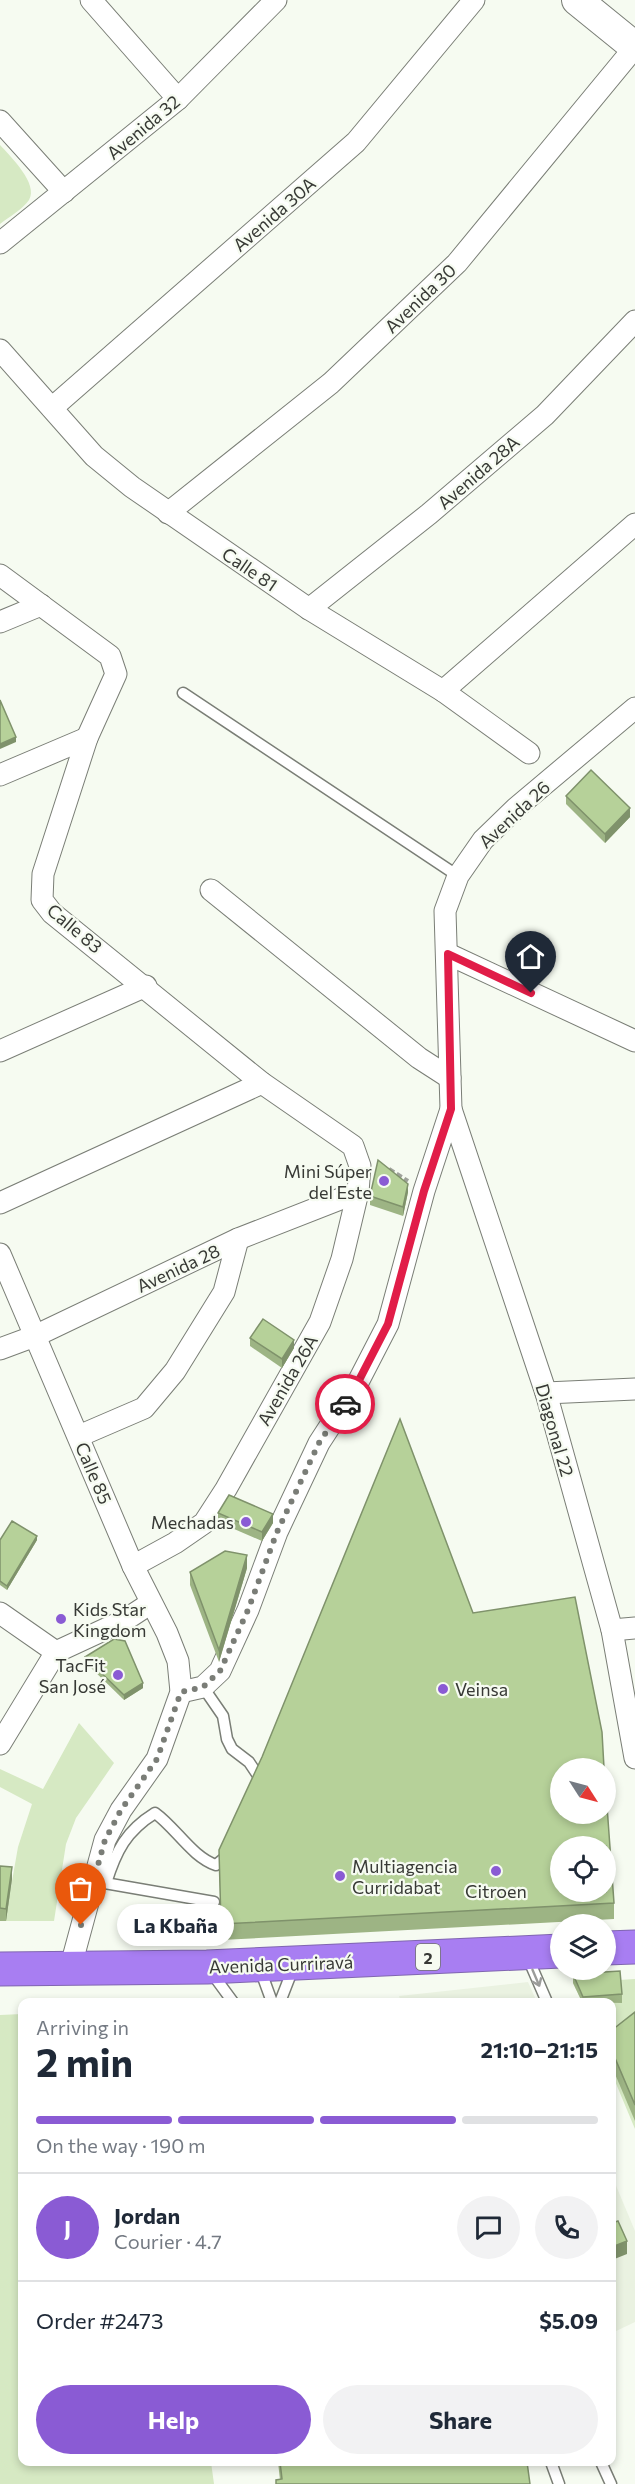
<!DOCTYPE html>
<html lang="en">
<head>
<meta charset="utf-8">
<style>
  body { margin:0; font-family:Commissioner,sans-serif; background:#f2f2f3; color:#1f2937; height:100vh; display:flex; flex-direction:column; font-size:22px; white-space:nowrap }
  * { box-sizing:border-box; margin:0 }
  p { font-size:20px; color:#747a83 }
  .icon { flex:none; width:33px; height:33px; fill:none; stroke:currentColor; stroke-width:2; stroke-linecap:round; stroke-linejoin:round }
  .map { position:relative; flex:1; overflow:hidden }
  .drawer { position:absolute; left:18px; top:1998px; width:598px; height:468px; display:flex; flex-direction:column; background:#fff; border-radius:12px; box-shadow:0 3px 9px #0003 }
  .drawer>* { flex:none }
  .needle { width:39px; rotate:126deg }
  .tools { position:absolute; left:550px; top:1758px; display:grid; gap:12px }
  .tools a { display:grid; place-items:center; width:66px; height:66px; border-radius:50%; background:#fff; box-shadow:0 3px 9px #0003; font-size:30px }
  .pin { position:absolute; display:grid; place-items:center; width:51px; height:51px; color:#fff; margin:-62px -26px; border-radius:50% 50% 50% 0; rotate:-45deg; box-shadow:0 0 6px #0007 }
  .pin .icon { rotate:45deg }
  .courier { position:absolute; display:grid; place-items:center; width:60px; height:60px; margin:-30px; border:4px solid #e11d48; border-radius:50%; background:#fff; color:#222; box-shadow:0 2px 8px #0007 }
  .bubble { position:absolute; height:42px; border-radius:21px; background:#fff; box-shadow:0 3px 9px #0003; font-size:20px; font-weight:700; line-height:42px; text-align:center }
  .headline em { font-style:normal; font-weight:700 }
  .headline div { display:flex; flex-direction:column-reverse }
  .headline { display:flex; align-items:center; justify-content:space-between; height:102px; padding:0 18px }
  h1 { font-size:39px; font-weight:700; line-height:45px }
  .bar { display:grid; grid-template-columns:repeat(4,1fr); gap:9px 6px; align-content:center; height:72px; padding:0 18px }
  .bar i { height:8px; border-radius:4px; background:#e0e1e3 }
  .bar .active { background:#8a5bd4 }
  .bar p { grid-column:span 4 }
  .line { display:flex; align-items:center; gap:15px; padding:0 18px; border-top:2px solid #e0e1e3 }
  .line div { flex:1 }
  .round { display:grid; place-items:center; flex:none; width:63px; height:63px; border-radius:32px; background:#f2f2f3 }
  .action { display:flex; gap:12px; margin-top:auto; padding:12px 18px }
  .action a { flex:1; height:69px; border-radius:36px; background:#8a5bd4; color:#fff; font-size:24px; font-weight:700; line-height:69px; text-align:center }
  .action a+a { background:#f2f2f3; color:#1f2937 }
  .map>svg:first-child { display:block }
  .built { fill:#eaf2e1 }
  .green { fill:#d6e9c3 }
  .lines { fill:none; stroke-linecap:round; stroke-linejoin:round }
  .lane-casing { stroke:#7a7e76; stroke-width:13 }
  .street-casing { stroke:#7a7e76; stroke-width:23 }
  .secondary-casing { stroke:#7a7e76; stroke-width:32 }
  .highway-casing { stroke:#8066b0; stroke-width:35 }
  .path { stroke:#9ea19a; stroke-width:4; stroke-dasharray:6 3; stroke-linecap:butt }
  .lane { stroke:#fff; stroke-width:10 }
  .street { stroke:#fff; stroke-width:21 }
  .secondary { stroke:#fff; stroke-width:30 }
  .highway { stroke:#a87ef2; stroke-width:33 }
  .wall { fill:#9db484 }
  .shaded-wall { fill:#7f926b }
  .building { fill:#b6d199; stroke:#7f926b; stroke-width:1.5; fill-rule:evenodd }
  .oneway { stroke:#9b9c9a }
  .done { stroke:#7a7d77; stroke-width:6; stroke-dasharray:0 10.8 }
  .route { stroke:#e11d48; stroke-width:8 }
  .poi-dot { fill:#8a5bd4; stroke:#f6fbf1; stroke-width:2 }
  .labels { text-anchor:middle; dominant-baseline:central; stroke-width:4.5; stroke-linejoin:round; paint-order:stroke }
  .shield { fill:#f6fbf1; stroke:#70736d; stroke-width:1.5 }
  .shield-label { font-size:16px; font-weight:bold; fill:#373935 }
  .street-label { font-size:18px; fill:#373935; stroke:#f6fbf1 }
  .poi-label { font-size:18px; fill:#373935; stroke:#f6fbf1; text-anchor:end }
</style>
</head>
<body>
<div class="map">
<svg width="635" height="2484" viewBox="0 0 635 2484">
  <rect width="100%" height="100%" fill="#f6fbf1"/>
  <g class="built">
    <path d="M528,1982L537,2002H401L399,1996Z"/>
    <path d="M612,2176L635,2231V2322L612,2333Z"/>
  </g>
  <g class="green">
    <path d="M0,145C10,156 39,184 29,200C23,209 9,217 0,224Z"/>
    <path d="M79,1723L114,1763L76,1818L66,1844L54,1921H5L18,1847L32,1804L0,1787V1769L43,1789Z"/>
    <path d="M635,1979V2129L612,2074V2002H582L573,1983Z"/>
    <path d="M22,2014V2462H211L214,2484H0V2015Z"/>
  </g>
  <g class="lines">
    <g class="lane-casing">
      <g id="lane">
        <path d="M183,693L458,876"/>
        <path d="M203,1687L223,1716L227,1739L232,1749L249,1762L257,1774"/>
        <path d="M99,1882L214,1902"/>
        <path d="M106,1883C116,1851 126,1831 155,1813C176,1828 192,1857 216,1865L228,1855"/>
        <path d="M527,1956L547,2002"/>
        <path d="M260,1969L272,2002"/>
        <path d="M211,1972L233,2002"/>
        <path d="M280,2002L294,1966"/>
        <path d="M551,2462L559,2484"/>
        <path d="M601,2462L611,2484"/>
      </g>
    </g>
    <g class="street-casing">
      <g id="street">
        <path d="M91,0L178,99"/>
        <path d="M0,121L64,192"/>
        <path d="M0,243L178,99L276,0"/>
        <path d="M0,350L94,456L132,487L309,609L443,691L529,753"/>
        <path d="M52,408L356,142L474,0"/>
        <path d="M168,513L331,383L457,263L635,47"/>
        <path d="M0,575L110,656L116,674L87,738L43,874L42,900L52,913L262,1083L353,1146L360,1166L358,1192L342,1259L320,1322L226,1489L204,1523L175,1543L133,1566"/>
        <path d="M309,609L429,514L545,415L635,321"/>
        <path d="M0,622L41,605"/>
        <path d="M443,691L635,524"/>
        <path d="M0,775L87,738"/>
        <path d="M211,890L419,1058L450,1078"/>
        <path d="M448,954L635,1041"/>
        <path d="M0,1051L146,986"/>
        <path d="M451,1109L546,1393L612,1630L635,1758"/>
        <path d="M0,1203L262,1083"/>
        <path d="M0,1254L133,1566L167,1633L178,1661L181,1692L157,1759L121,1810L105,1840L70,1969"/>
        <path d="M0,1349L35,1336L238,1239L358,1192"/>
        <path d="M546,1393L635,1389"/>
        <path d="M79,1436L144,1408L175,1371L224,1292L238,1239"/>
        <path d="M0,1613L56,1652"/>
        <path d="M612,1630L635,1628"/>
        <path d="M181,1692L203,1687L220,1671L248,1610L277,1532L319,1443L356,1386L388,1324L424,1191L451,1109L445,911L458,876L483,840L516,808L635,708"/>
        <path d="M0,1744L56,1652L125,1620L151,1603"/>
      </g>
    </g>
    <g class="secondary-casing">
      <path id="secondary" d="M577,0L635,47"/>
    </g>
    <g class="highway-casing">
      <g id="highway">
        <path d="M606,1948L635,1947"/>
        <path d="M0,1969L207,1967L561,1951"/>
      </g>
    </g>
    <path class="path" d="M389,1169L408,1181"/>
    <use href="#lane" class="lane"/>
    <use href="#street" class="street"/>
    <use href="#secondary" class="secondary"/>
    <use href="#highway" class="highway"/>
  </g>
  <g class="wall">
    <path d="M566,796L630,817L605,843L566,804Z"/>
    <path d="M408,1192L403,1216L370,1205V1196Z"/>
    <path d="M250,1338L294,1348L282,1368L250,1346Z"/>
    <path d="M218,1513L273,1523L262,1541L218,1522Z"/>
    <path d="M0,1540H37L7,1590L0,1585Z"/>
    <path d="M247,1568L219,1662L190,1585V1572Z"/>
    <path d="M473,1613L614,1903V1919L221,1940L219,1850Z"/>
    <path d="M85,1657L143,1688L124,1700L85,1662Z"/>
    <path d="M0,1866L12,1879L6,1921H0Z"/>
    <path d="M573,1974L622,1994V2003L582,2002L573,1983Z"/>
    <path d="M635,2012V2121L612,2067V2030Z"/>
    <path d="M278,2462H527L530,2484H276V2480H280Z"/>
  </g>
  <g class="shaded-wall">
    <path d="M16,737V742L0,749V744Z"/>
    <path d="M630,808V817L605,843V834Z"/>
    <path d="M408,1184V1192L403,1216V1207Z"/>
    <path d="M294,1340V1348L282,1368V1359Z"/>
    <path d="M273,1514V1523L262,1541V1532Z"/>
    <path d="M37,1536V1540L7,1590V1586Z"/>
    <path d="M247,1555V1568L219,1662V1650Z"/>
    <path d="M143,1683V1688L124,1700V1695Z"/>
    <path d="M12,1867V1879L6,1921V1909Z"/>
    <path d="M627,2241V2254L612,2260V2247Z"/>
  </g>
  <g class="building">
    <path d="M0,700L16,737L0,744Z"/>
    <path d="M591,770L630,808L605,834L566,796Z"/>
    <path d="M378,1160L408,1184L403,1207L370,1196Z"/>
    <path d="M263,1319L294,1340L282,1359L250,1338Z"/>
    <path d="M400,1419L473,1613L575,1597L602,1732L604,1768H561V1814H606V1792L614,1903L221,1924L219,1850L262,1757ZM561,1846H606V1892H561Z"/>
    <path d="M229,1495L273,1514L262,1532L218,1513Z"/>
    <path d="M12,1521L37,1536L7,1586L0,1581V1540Z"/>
    <path d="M225,1551L247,1555L219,1650L190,1572Z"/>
    <path d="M114,1639L125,1641L143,1683L124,1695L85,1657Z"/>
    <path d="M0,1866L12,1867L6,1909L0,1908Z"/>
    <path d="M620,1971L622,1994L583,1997L573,1974Z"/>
    <path d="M635,2012V2105L612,2051V2030Z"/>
    <path d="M618,2221L627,2241L612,2247V2223Z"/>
    <path d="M280,2462H527L530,2484H276V2480L282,2479Z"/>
  </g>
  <defs><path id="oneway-shaft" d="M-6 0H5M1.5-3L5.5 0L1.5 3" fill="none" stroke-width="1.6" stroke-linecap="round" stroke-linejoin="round" transform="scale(1.5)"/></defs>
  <use class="oneway" href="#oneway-shaft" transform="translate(536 1978) rotate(67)"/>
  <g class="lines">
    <path class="done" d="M81,1925L105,1840L121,1810L157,1759L181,1692L203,1687L220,1671L248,1610L277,1532L319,1443L345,1404"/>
    <path class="route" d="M345,1404L356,1386L388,1324L424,1191L451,1109L448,954L531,993"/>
  </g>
  <g class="poi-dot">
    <circle cx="384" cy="1181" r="6"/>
    <circle cx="246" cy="1522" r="6"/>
    <circle cx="61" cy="1619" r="6"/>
    <circle cx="118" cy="1675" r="6"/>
    <circle cx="443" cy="1689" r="6"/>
    <circle cx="496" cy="1871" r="6"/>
    <circle cx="340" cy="1876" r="6"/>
  </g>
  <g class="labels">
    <rect class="shield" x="416" y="1944" width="24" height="26" rx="4.5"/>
    <g class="shield-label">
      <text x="428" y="1957">2</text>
    </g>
    <g class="street-label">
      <text transform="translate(143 127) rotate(-40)">Avenida 32</text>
      <text transform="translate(274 214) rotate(-41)">Avenida 30A</text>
      <text transform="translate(420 298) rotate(-44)">Avenida 30</text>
      <text transform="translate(478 472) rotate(-41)">Avenida 28A</text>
      <text transform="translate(250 569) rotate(34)">Calle 81</text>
      <text transform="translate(514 814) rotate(-43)">Avenida 26</text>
      <text transform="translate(75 928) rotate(40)">Calle 83</text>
      <text transform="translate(178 1268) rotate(-25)">Avenida 28</text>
      <text transform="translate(287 1380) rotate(-60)">Avenida 26A</text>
      <text transform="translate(555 1430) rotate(74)">Diagonal 22</text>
      <text transform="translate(94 1473) rotate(67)">Calle 85</text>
      <text transform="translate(281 1964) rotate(-2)">Avenida Curriravá</text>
    </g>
    <g class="poi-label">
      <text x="372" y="1171">Mini Súper<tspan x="372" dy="21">del Este</tspan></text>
      <text x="234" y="1522">Mechadas</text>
      <text x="73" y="1609" text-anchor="start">Kids Star<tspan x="73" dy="21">Kingdom</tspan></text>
      <text x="106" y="1665">TacFit<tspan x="106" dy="21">San José</tspan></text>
      <text x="455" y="1689" text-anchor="start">Veinsa</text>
      <text x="352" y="1866" text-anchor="start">Multiagencia<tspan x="352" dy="21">Curridabat</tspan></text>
      <text x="496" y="1891" text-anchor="middle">Citroen</text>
    </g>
  </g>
</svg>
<div class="tools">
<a><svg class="needle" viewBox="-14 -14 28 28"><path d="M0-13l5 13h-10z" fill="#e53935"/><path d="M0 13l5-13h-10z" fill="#747a83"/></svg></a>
<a><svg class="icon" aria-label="locate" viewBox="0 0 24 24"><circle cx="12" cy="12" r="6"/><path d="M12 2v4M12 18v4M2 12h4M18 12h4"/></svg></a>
<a><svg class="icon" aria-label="layers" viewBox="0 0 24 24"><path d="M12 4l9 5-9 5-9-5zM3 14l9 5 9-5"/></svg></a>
</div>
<div class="pin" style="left:81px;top:1925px;background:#ea580c"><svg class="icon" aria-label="bag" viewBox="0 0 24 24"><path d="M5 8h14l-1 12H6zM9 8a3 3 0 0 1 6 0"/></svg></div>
<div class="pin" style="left:531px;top:993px;background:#1f2937"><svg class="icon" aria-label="home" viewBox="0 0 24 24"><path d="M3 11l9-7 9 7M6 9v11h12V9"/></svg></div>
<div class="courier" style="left:345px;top:1404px"><svg class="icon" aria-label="car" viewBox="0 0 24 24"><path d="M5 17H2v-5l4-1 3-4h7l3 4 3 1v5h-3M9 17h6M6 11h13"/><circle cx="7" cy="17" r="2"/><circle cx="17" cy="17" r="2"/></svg></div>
<div class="bubble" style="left:117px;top:1904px;width:117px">La Kbaña</div>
<section class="drawer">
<div class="headline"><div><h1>2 min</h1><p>Arriving in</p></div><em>21:10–21:15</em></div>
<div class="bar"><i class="active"></i><i class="active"></i><i class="active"></i><i></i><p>On the way · 190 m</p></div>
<div class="line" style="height:108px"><b class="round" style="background:#8a5bd4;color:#fff">J</b><div><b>Jordan</b><p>Courier · 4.7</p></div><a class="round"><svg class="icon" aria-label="chat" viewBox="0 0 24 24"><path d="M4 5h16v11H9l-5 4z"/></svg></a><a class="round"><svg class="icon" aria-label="phone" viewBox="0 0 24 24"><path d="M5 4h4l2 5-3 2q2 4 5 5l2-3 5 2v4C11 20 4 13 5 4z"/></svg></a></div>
<div class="line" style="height:78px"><div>Order #2473</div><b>$5.09</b></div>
<div class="action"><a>Help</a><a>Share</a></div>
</section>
</div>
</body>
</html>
